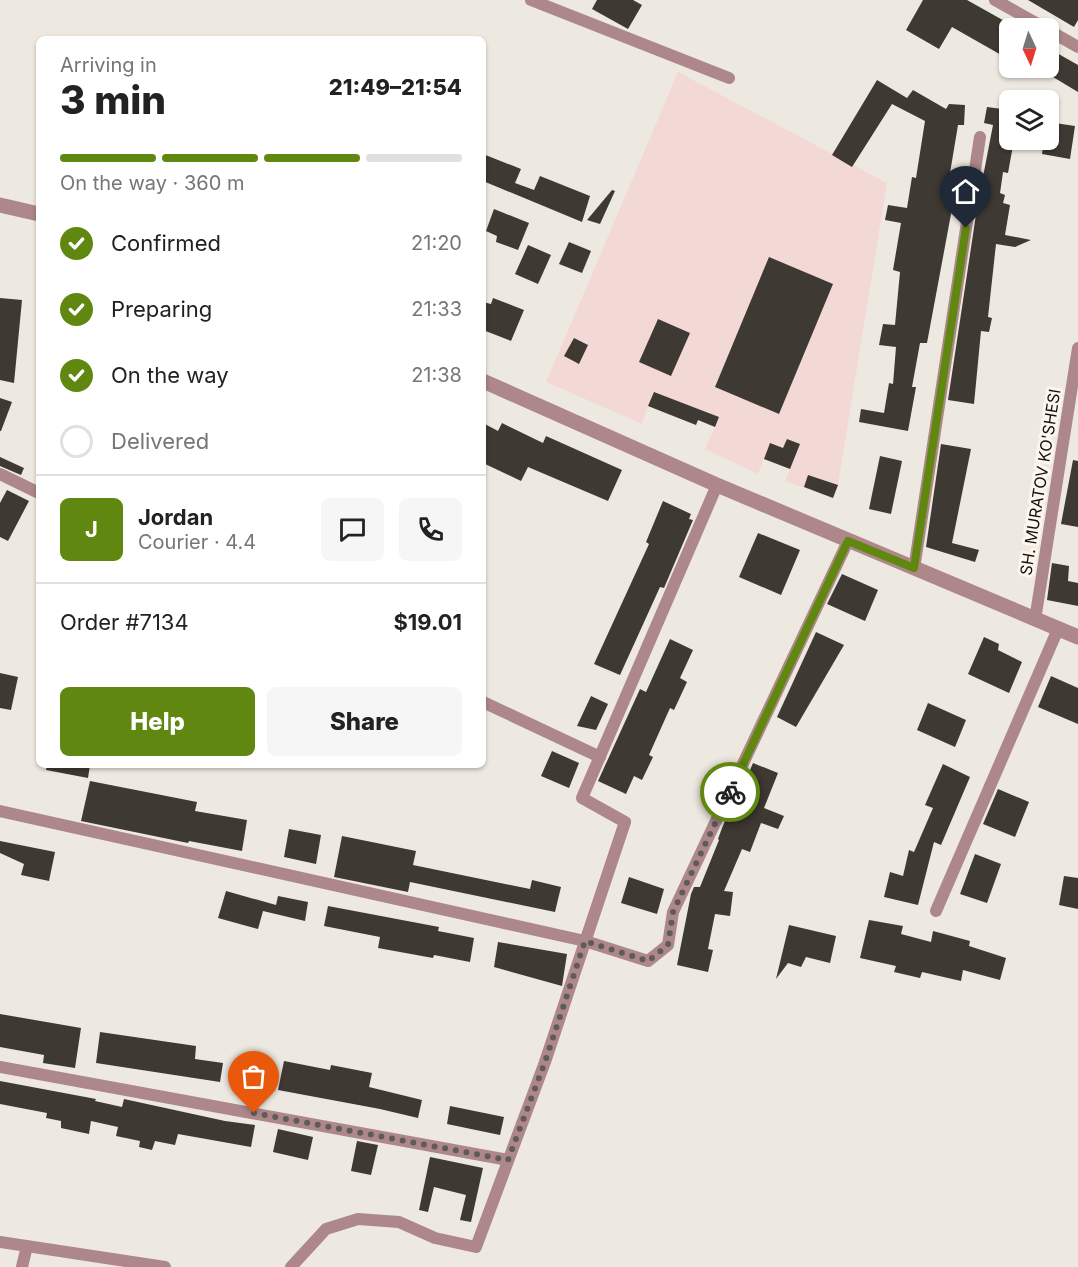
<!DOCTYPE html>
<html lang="en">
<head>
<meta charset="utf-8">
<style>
  body { margin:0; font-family:Inter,sans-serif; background:#f6f6f6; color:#222; height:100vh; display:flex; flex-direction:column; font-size:22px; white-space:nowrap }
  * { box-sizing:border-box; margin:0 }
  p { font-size:20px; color:#767676 }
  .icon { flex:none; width:33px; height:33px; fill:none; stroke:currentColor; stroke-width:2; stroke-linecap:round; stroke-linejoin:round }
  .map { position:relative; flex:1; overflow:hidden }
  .side { position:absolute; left:36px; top:36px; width:450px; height:732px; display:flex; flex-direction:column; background:#fff; border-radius:9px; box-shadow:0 2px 4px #0004 }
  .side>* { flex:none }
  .needle { width:39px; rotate:176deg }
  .controls { position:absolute; left:999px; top:18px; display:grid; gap:12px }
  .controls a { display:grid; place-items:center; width:60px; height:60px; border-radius:9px; background:#fff; box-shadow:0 2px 4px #0004; font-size:30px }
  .pin { position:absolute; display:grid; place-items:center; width:51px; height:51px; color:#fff; margin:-62px -26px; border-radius:50% 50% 50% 0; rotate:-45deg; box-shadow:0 0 6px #0007 }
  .pin .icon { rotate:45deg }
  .courier { position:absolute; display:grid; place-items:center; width:60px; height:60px; margin:-30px; border:4px solid #60870f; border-radius:50%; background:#fff; color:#222; box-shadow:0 2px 8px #0007 }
  .headline em { font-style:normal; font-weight:800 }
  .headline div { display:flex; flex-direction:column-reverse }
  .headline { display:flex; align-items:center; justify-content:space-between; height:102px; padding:0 24px }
  h1 { font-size:39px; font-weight:800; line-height:45px }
  .bar { display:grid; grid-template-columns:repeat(4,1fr); gap:9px 6px; align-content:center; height:72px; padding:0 24px }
  .bar i { height:8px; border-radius:4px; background:#e0e0e0 }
  .bar .current { background:#60870f }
  .bar p { grid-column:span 4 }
  .line { display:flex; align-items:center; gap:15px; padding:0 24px; border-top:2px solid #e0e0e0 }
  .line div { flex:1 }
  .round { display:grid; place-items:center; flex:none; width:63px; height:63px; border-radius:9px; background:#f6f6f6 }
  ol { padding:0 24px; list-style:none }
  li { display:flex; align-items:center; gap:18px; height:66px }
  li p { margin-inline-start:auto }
  li .icon { padding:6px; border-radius:50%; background:#60870f; color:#fff; stroke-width:4 }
  li:last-child { color:#767676 }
  li i { width:33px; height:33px; border:3px solid #e0e0e0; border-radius:50% }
  .cta { display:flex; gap:12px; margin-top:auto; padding:12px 24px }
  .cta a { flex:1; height:69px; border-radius:9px; background:#60870f; color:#fff; font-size:24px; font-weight:800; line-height:69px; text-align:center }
  .cta a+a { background:#f6f6f6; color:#222 }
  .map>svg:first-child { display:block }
  .industrial { fill:#f3d9d6 }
  .building { fill:#3e3932 }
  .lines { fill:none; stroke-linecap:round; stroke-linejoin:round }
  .minor { stroke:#ad878a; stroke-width:12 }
  .tertiary { stroke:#ad878a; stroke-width:15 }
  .done { stroke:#5f5c57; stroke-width:6; stroke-dasharray:0 10.8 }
  .route { stroke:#60870f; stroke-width:8 }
  .labels { text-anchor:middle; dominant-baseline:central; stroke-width:6; stroke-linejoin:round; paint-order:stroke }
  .street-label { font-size:16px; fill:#12100d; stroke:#fcf6ed }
</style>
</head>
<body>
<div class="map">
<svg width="1078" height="1267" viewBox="0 0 1078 1267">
  <rect width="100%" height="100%" fill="#eee9e0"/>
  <path class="industrial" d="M678,72L887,183L838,485L833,498L785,481L790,469L764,459L758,474L705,449L715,427L699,420L696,425L648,406L642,424L546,382Z"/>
  <g class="building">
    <path d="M597,0H633L642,5L628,29L592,9Z"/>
    <path d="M923,0H967L1017,28H1010V60L952,27L939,49L906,30Z"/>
    <path d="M1028,0H1078V20L1074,27Z"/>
    <path d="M1048,48L1078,65V92L1048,74Z"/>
    <path d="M877,80L907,98L913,90L946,109L949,104L965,105L964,125H958L946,197L954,198L927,343H920L912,387H916L908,431L859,422L861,409L884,413L889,383L893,384L896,347L879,345L883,324L895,325L900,272L893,270L901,223L885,220L888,205L907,208L912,177L916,178L925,121L892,104L852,167L832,155Z"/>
    <path d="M987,107L1010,110V140H1014L1008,173L1003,172L1000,193L1005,195L1003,203L1010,205L1005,235L1031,240L1015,247L996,244L988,317L992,318L989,332L981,331L974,404L948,400L977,208L993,125L984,123Z"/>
    <path d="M1048,122L1075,126L1070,159L1042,154L1044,140H1048Z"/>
    <path d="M483,154L521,169L515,183L534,190L540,176L590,196L582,222L483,181Z"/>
    <path d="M612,190L615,191L600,224L587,220Z"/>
    <path d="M494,209L529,223L518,250L496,242L497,236L486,231Z"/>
    <path d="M569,242L591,251L582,273L559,264Z"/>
    <path d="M528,245L551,255L538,284L515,274Z"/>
    <path d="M769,257L833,284L779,414L715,387Z"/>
    <path d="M0,298L22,300L14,383L0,380Z"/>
    <path d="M493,298L524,310L511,341L483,330V302L491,304Z"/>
    <path d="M658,319L690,333L671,376L639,362Z"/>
    <path d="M574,338L588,345L579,364L564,356Z"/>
    <path d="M654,392L719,417L715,427L698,420L696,425L648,406Z"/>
    <path d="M0,398L12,402L1,431H0Z"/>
    <path d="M483,423L498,431L502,423L543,443L546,436L622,470L608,501L528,467L521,481L483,463Z"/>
    <path d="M787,439L800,444L790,469L764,459L770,443L783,448Z"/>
    <path d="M941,444L971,449L952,543L979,550L975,562L926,547Z"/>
    <path d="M880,456L902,461L891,514L869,509Z"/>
    <path d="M0,457L24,468L21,475L0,466Z"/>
    <path d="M1073,460L1078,461V527L1061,524Z"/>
    <path d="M808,475L838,485L833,498L804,487Z"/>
    <path d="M7,490L29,501L8,541L0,537V503Z"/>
    <path d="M663,501L691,514L689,519L693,520L664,588L660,587L620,675L594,664L649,544L646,542Z"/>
    <path d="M758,533L800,550L781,595L739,577Z"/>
    <path d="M1052,563L1069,566L1068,581L1078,583V606L1047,600Z"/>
    <path d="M842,574L878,590L865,621L827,604Z"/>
    <path d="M816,632L844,645L796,727L777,717Z"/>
    <path d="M984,637L999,644L998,650L1022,662L1009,693L968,674Z"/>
    <path d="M670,639L693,650L680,678L687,682L674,710L670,708L649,755L653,757L642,780L634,776L626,794L598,781L640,689L646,692Z"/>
    <path d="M0,673L18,677L11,710L0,708Z"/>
    <path d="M1051,676L1078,688V724L1038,707Z"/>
    <path d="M591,696L608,704L596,730L577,726Z"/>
    <path d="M928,703L966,720L955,747L917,730Z"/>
    <path d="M552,751L579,763L569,788L541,776Z"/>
    <path d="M753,763L778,773L764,808L784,816L778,829L761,823L750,852L742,849L724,891L733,892L730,916L715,914L708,949L713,950L708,972L677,965L691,894L694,887H700L719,840L718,839L722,828L734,801L737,802Z"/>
    <path d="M943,764L970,777L941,845L934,842L918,905L884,897L890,872L903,876L909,850L914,852L933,808L925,805Z"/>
    <path d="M47,765H90L88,778L46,770Z"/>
    <path d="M90,781L197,802L195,811L247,820L242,851L189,841L188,843L81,821Z"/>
    <path d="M998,789L1029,802L1015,837L983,824Z"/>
    <path d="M289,829L321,835L316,864L284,857Z"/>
    <path d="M342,836L416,851L413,865L530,889L532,880L561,887L555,912L410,882L408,892L334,877Z"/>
    <path d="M0,841L55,852L49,881L21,875L24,864L0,853Z"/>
    <path d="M975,854L1001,864L987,903L960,894Z"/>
    <path d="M1064,876L1078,878V909L1059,905Z"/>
    <path d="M629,877L664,889L657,914L621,903Z"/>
    <path d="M226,891L276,905L278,896L308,902L305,921L263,911L258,929L218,918Z"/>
    <path d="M328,906L439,927L438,931L474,938L470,962L434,955L433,958L378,948L380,937L324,926Z"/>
    <path d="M869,920L903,926L901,934L931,942L933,931L970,941L969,946L1006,958L1000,980L963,970L961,981L922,972L920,978L894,972L896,966L860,958Z"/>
    <path d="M789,925L836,936L830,963L806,957L801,967L788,963L776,979Z"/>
    <path d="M498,942L567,954L562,986L494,967Z"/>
    <path d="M0,1014L81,1028L75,1068L43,1063L44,1055L0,1047Z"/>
    <path d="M100,1032L196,1046L195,1059L223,1063L220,1082L96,1063Z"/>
    <path d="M284,1061L330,1070L331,1065L372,1073L369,1087L422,1100L418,1118L380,1109L278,1090Z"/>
    <path d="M0,1081L96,1099L95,1101L122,1107L124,1099L225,1121L255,1125L251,1147L178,1134L175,1145L155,1141L152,1150L139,1147L140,1141L116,1136L118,1127L91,1121L89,1134L61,1128V1121L46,1118L47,1113L0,1104Z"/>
    <path d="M450,1106L504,1117L500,1135L447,1124Z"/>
    <path d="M278,1129L313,1137L308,1160L273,1152Z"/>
    <path d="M357,1141L378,1145L371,1175L351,1171Z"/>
    <path d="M430,1157L483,1168L471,1222L460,1220L466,1195L434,1187L428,1212L419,1210Z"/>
  </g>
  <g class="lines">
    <g class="minor">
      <path d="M531,0L729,78"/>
      <path d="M995,0L1045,28"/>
      <path d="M1048,30L1078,47"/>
      <path d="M0,474L39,493"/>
      <path d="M914,569L980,137"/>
      <path d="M1035,620L1078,348"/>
      <path d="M483,702L600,757"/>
      <path d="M0,811L585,941L648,961L668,945L673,912L848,541"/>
      <path d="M936,911L1058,629"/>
      <path d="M0,1067L508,1160"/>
      <path d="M0,1242L165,1267"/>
      <path d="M22,1267L27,1246"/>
      <path d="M291,1267L326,1229L358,1219L399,1222L435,1238L476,1247L545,1062L625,822L582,798L717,485"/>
    </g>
    <g class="tertiary">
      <path d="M0,205L39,214"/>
      <path d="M483,381L717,485L1078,637"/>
    </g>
  </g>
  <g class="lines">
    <path class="done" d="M254,1113L508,1160L545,1062L585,941L648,961L668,945L673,912L730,792"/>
    <path class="route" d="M730,792L848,541L914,568L966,228"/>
  </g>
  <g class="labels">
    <g class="street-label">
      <text transform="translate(1040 482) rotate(-81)">SH. MURATOV KO'SHESI</text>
    </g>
  </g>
</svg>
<div class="controls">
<a><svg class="needle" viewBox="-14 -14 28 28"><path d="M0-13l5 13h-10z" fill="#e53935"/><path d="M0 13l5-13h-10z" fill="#767676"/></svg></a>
<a><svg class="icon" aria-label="layers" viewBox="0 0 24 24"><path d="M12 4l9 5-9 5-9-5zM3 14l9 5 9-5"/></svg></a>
</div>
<div class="pin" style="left:254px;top:1113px;background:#ea580c"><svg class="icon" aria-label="bag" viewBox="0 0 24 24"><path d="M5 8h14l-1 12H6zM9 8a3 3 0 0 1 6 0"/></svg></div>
<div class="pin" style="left:966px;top:228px;background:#1f2937"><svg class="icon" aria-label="home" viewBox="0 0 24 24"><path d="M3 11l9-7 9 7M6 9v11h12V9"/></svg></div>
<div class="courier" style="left:730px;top:792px"><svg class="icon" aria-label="bike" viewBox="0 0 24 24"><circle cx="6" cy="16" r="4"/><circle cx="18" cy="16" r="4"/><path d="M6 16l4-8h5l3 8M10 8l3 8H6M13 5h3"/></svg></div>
<section class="side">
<div class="headline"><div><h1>3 min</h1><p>Arriving in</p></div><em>21:49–21:54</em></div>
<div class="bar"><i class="current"></i><i class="current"></i><i class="current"></i><i></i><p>On the way · 360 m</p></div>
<ol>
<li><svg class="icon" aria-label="check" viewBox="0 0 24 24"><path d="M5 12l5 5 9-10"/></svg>Confirmed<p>21:20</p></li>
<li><svg class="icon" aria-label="check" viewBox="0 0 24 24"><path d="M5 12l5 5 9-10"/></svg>Preparing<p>21:33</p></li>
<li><svg class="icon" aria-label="check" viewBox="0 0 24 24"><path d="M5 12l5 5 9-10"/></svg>On the way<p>21:38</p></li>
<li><i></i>Delivered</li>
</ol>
<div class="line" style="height:108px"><b class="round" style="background:#60870f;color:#fff">J</b><div><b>Jordan</b><p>Courier · 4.4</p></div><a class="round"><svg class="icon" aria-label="chat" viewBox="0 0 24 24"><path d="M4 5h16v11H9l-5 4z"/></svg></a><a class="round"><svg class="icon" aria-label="phone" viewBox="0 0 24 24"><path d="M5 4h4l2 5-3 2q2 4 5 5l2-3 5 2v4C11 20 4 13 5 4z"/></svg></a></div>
<div class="line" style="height:78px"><div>Order #7134</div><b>$19.01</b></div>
<div class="cta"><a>Help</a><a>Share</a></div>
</section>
</div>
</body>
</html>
